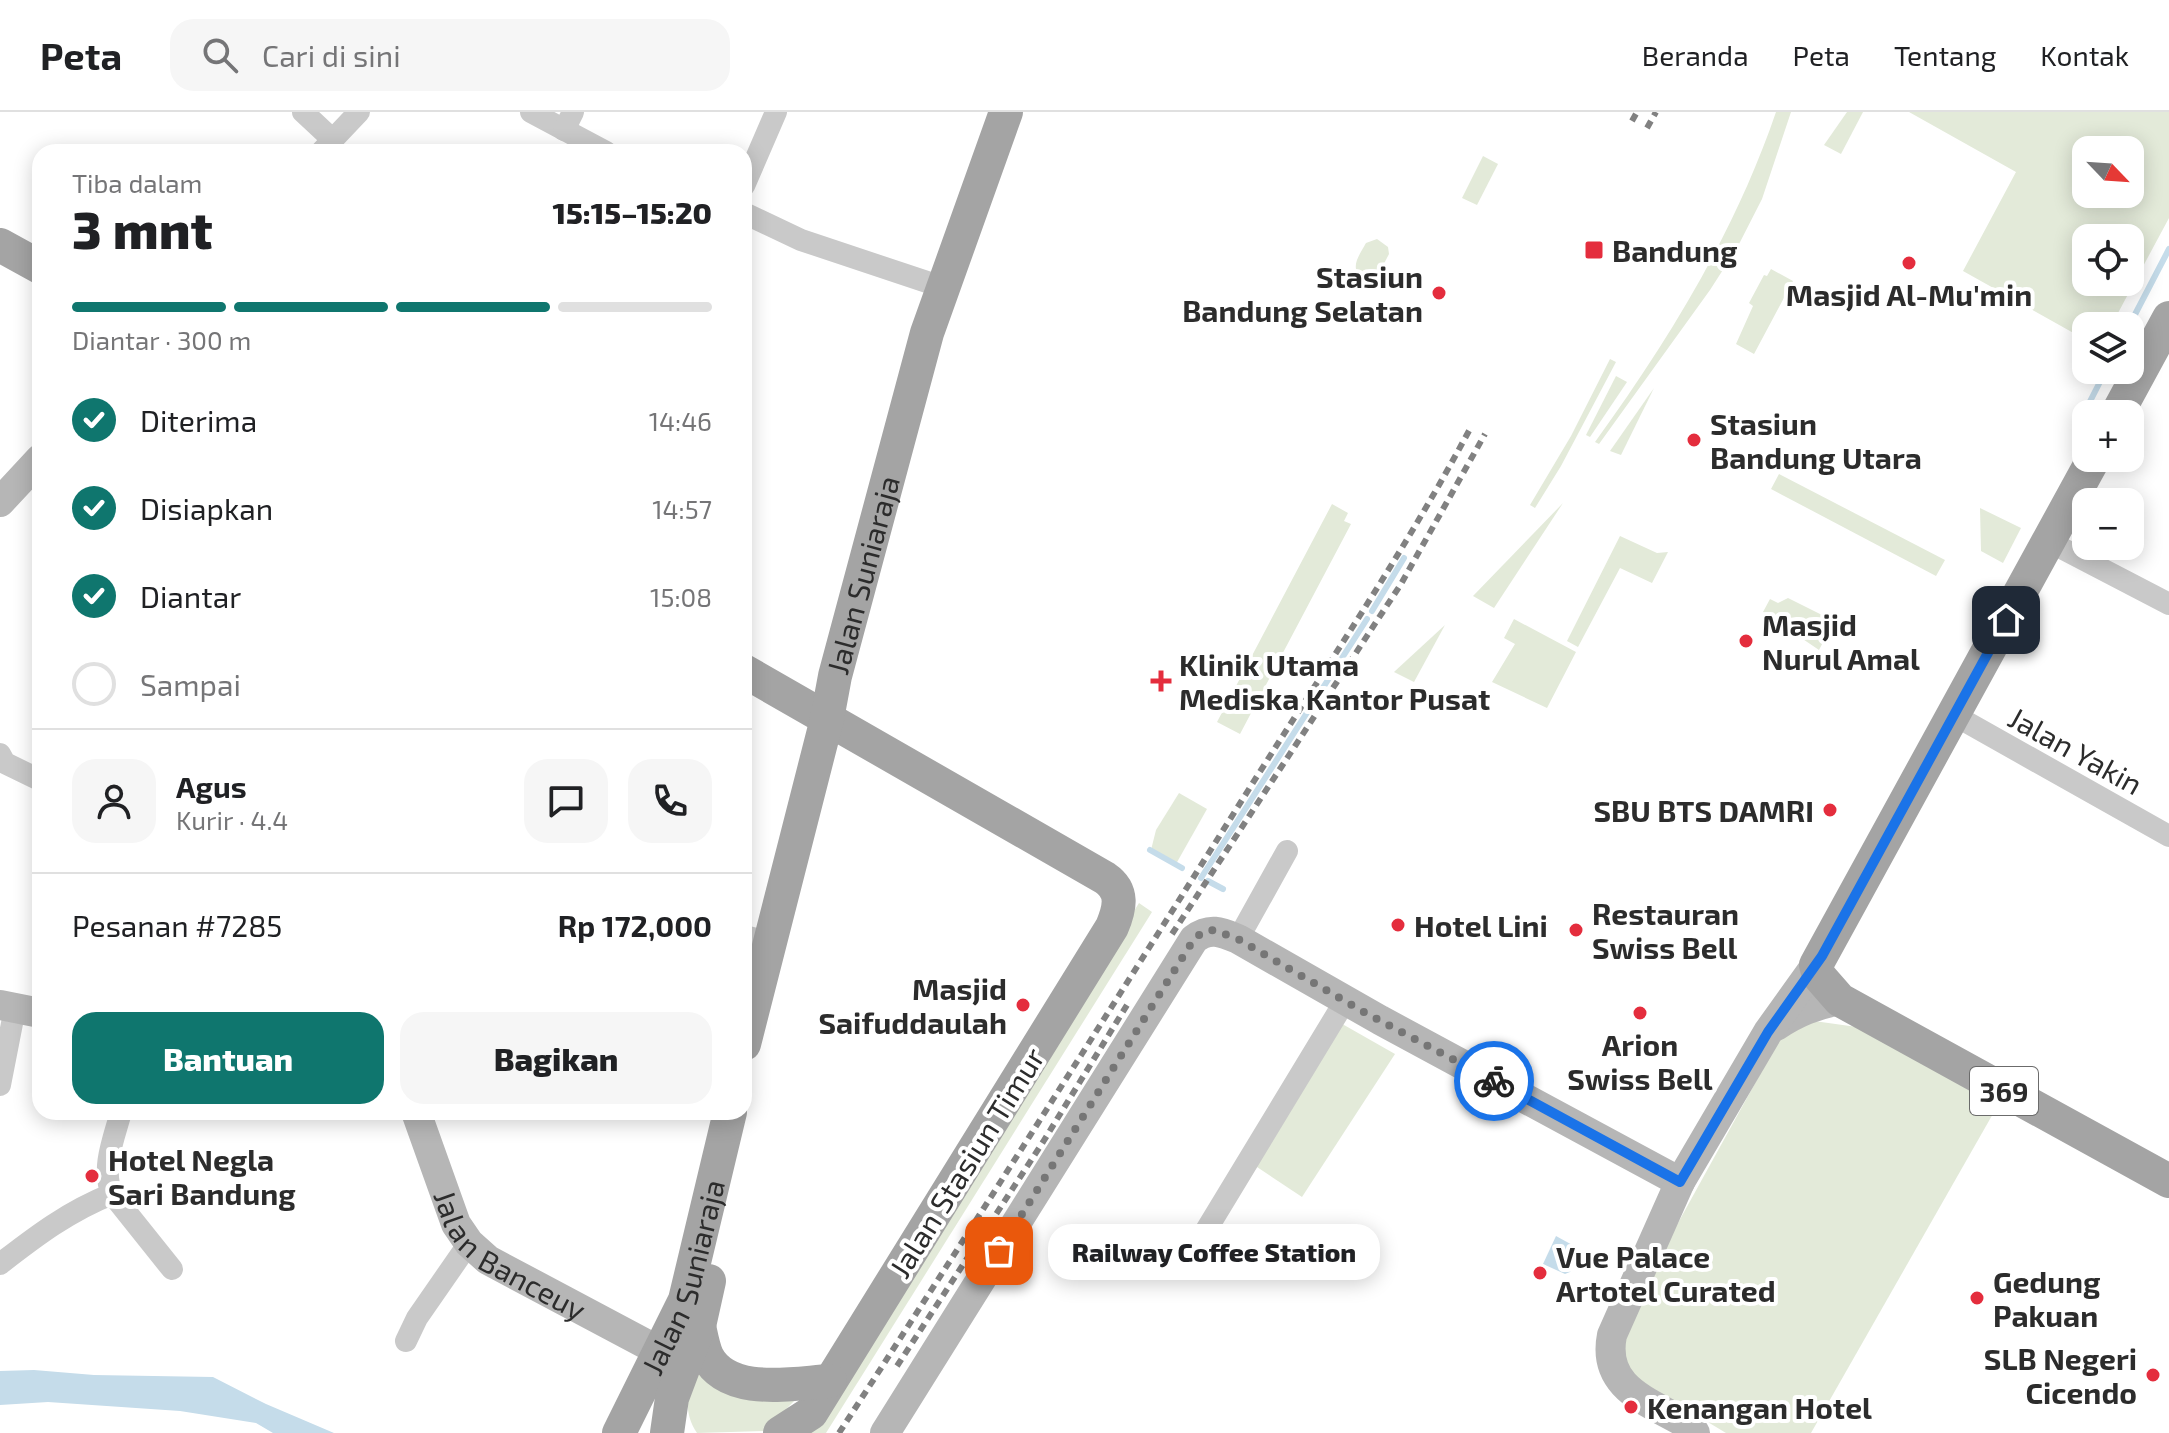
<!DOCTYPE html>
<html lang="id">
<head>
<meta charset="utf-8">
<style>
  body { margin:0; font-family:"Exo 2",sans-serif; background:#f6f6f6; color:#202124; height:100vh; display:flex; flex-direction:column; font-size:30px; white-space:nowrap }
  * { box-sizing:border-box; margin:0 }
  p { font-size:26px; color:#757577 }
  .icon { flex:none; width:44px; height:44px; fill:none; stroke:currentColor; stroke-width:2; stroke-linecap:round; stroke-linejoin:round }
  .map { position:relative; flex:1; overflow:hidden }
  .details { position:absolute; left:32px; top:32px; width:720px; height:976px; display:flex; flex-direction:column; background:#fff; border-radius:24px; box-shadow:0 4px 20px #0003 }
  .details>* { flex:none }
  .needle { width:52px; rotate:115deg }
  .buttons { position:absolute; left:2072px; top:24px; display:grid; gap:16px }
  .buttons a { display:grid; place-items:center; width:72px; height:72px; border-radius:16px; background:#fff; box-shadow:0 4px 20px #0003; font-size:40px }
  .pin { position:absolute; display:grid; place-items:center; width:68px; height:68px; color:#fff; margin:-34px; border-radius:16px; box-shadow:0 4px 12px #0006 }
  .courier { position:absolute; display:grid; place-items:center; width:80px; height:80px; margin:-40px; border:6px solid #1a73e8; border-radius:50%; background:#fff; color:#222; box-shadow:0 2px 10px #0007 }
  .bubble { position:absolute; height:56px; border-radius:24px; background:#fff; box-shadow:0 4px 20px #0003; font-size:26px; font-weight:800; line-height:56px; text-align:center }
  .summary em { font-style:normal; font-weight:800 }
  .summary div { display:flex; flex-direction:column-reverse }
  .summary { display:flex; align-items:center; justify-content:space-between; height:136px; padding:0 40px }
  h1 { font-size:52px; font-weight:800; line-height:60px }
  .bar { display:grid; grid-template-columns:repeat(4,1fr); gap:12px 8px; align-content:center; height:96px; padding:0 40px }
  .bar i { height:10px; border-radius:6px; background:#e0e0e0 }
  .bar .on { background:#0f766e }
  .bar p { grid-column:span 4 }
  .line { display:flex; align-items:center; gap:20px; padding:0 40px; border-top:2px solid #e0e0e0 }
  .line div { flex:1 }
  .round { display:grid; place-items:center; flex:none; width:84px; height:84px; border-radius:24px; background:#f6f6f6 }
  ol { padding:0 40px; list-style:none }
  li { display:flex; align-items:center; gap:24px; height:88px }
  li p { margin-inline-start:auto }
  li .icon { padding:8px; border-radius:50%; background:#0f766e; color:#fff; stroke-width:4 }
  li:last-child { color:#757577 }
  li i { width:44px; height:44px; border:4px solid #e0e0e0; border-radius:50% }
  .button { display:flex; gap:16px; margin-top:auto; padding:16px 40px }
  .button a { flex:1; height:92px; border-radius:24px; background:#0f766e; color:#fff; font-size:32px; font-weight:800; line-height:92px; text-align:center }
  .button a+a { background:#f6f6f6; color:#202124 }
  header { display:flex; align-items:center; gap:48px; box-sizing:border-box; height:112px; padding:0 40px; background:#fff; border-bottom:2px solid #e0e0e0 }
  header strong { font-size:38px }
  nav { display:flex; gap:44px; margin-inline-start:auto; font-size:28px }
  .search { width:560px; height:72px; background:#f6f6f6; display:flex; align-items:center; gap:20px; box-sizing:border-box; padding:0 28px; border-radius:24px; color:#757577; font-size:30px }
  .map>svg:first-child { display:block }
  .green { fill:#e3ead9; fill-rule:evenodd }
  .water { fill:#c5dcea }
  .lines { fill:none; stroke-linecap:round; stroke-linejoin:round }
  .stream { stroke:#c5dcea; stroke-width:6 }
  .street { stroke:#c9c9c9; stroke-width:22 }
  .secondary { stroke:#b6b6b6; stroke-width:30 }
  .primary { stroke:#a4a4a4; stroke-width:34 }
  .rail { stroke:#818181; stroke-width:6; stroke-dasharray:8 6; stroke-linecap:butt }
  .done { stroke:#767676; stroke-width:8; stroke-dasharray:0 14.4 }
  .route { stroke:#1a73e8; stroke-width:10 }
  .poi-dot { fill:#e42d3d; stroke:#fff; stroke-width:3 }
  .labels { text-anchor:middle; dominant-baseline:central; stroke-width:8; stroke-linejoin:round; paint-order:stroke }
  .shield { fill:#fff; stroke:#6b6b6b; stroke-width:2 }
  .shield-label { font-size:28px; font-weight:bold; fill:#2c2c2c }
  .poi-label { font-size:30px; font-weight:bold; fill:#2c2c2c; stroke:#fff; text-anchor:start }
  .street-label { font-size:30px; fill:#2c2c2c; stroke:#fff }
</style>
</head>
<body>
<header>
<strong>Peta</strong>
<div class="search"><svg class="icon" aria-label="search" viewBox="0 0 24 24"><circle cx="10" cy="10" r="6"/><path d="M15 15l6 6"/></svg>Cari di sini</div>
<nav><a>Beranda</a><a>Peta</a><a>Tentang</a><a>Kontak</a></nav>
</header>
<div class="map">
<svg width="2169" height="1321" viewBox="0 0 2169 1321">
  <rect width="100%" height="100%" fill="#fff"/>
  <g class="green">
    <path d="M1776,0H1791L1762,87L1737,136L1710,178L1599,332L1595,330C1669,228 1735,120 1776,0Z"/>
    <path d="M1847,0H1863L1841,42L1824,33Z"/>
    <path d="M1909,0H2169V106L2111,214H2086V228L1963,159L2016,60ZM2086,38H2130V82H2086ZM2086,126H2130V170H2086Z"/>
    <path d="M1483,44L1498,52L1477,93L1462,86Z"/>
    <path d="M1377,127L1388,135L1389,142L1377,165L1364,167C1348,157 1359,144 1366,131Z"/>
    <path d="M1771,157L1793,169L1754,242L1736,232L1753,194L1749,191L1764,163L1767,164Z"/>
    <path d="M1610,247L1616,250L1561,354L1535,396L1530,393L1571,324Z"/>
    <path d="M1616,264L1627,270L1590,325L1586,323Z"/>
    <path d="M1654,276L1621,343L1610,339Z"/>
    <path d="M1779,362L1945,448L1936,464L1771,377Z"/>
    <path d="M1563,391L1494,496L1473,484Z"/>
    <path d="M1332,392L1348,401L1344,409L1351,412L1240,622L1217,610Z"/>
    <path d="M1980,396L2021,416L2003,451L1981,439Z"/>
    <path d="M1620,424L1657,441L1668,440L1652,471L1620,456L1578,535L1567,529Z"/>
    <path d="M1788,486L1834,509L1819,538L1763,500L1770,487L1778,491Z"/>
    <path d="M1514,507L1576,540L1547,596L1492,570L1515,532L1504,526Z"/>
    <path d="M1445,513L1414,570L1394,560Z"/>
    <path d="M1179,681L1207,697L1176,752L1151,738L1156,718Z"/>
    <path d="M1139,791L1152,800L826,1321H810Z"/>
    <path d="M1337,909L1395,942L1302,1085L1254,1053Z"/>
    <path d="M1814,909L1857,915L1998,993L1811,1321H1726L1628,1262L1619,1218L1780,926Z"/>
    <path d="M696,1248L795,1288L765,1319L697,1321C681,1298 689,1274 696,1248Z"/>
  </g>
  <g class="water">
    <path d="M1556,1124L1576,1135L1577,1145L1570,1160L1565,1162L1543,1152Z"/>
    <path d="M34,1258L94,1263L213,1265L266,1292L334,1321H273L256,1311L180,1299L48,1290L0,1293V1259Z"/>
  </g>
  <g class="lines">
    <g class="stream">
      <path d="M2129,214L2169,137"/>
      <path d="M2086,314L2079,311L2106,258"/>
      <path d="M1372,499L1404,446"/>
      <path d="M1150,738L1182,756"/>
      <path d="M1201,766L1367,507"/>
      <path d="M1208,769L1223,777"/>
    </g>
    <g class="street">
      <path d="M303,0L333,28"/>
      <path d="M531,0L606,40"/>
      <path d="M564,18L573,0"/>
      <path d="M321,40L359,0"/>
      <path d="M744,74L776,0"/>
      <path d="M744,101L801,128L942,175"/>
      <path d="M2048,429L2169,492"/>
      <path d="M1954,603L2169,724"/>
      <path d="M0,642L5,651L40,668"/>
      <path d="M744,824L769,830"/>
      <path d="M1238,827L1287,739"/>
      <path d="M0,973L15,896"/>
      <path d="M121,1000C114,1026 101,1056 112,1082L172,1157"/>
      <path d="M1205,1120L1345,889"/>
      <path d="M0,1152C36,1124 69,1099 112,1082"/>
      <path d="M406,1229L417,1206L469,1131"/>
    </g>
    <g class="secondary">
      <path d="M0,390L40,347"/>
      <path d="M0,893L40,901"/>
      <path d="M1776,914C1797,900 1815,893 1840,888"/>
      <path id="s1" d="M416,1000L456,1112L469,1131L488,1148L659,1239"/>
      <path d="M885,1321L1194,827C1210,815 1221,820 1238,827L1380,908L1680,1070"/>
      <path d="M1695,1321L1690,1314C1652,1290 1601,1278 1612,1223L1680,1070L1768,920L1816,853"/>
    </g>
    <g class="primary">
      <path d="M0,133L40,155"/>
      <path d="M2117,302L2169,206"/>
      <path d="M2094,346L1816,853L1819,864L1840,888L2169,1069"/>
      <path d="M744,559L1105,766C1124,779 1120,796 1112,815L811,1301L780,1321"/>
      <path id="s2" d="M744,932L827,607L835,564L927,221L1006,0"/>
      <path d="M699,1214C701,1223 703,1235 707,1244C728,1285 793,1271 830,1269"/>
      <path id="s3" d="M619,1321L685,1188L730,1000"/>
      <path d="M667,1321L672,1286L699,1214L709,1169"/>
    </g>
    <g class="rail">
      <path d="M1632,9L1637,0"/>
      <path d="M1647,16L1656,0"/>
      <path d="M1172,822L1401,472L1485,322"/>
      <path d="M897,1254L1043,1030L1127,893"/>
      <path d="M839,1321C976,1110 1110,898 1244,685C1321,562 1403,443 1471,315"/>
    </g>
  </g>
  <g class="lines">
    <path class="done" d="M999,1139L1194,827L1203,820L1214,818L1238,827L1362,899L1494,969"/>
    <path class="route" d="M1494,969L1680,1070L1768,920L1822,844L2006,508"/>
  </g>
  <g class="poi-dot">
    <rect x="1584" y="128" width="20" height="20" rx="4"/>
    <circle cx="1909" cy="151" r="8"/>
    <circle cx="1439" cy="181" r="8"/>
    <circle cx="1694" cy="328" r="8"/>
    <circle cx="1746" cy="529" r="8"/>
    <path d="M1157 557h8v8h8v8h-8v8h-8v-8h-8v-8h8z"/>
    <circle cx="1830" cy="698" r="8"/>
    <circle cx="1398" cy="813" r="8"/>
    <circle cx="1576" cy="818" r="8"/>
    <circle cx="1023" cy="893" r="8"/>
    <circle cx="1640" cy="901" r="8"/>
    <circle cx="92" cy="1064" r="8"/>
    <circle cx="1540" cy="1161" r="8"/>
    <circle cx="1977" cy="1186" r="8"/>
    <circle cx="2153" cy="1263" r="8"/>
    <circle cx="1631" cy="1295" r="8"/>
  </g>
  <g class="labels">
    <rect class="shield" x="1970" y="955" width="68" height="48" rx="6"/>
    <g class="shield-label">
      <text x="2004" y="979">369</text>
    </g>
    <g class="poi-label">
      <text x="1612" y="138">Bandung</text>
      <text x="1423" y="164" text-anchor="end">Stasiun<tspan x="1423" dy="34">Bandung Selatan</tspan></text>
      <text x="1909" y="182" text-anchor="middle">Masjid Al-Mu'min</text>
      <text x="1710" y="311">Stasiun<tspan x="1710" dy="34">Bandung Utara</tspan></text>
      <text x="1762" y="512">Masjid<tspan x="1762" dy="34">Nurul Amal</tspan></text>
      <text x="1179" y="552">Klinik Utama<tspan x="1179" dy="34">Mediska Kantor Pusat</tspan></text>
      <text x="1814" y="698" text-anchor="end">SBU BTS DAMRI</text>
      <text x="1592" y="801">Restauran<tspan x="1592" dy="34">Swiss Bell</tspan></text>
      <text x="1414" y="813">Hotel Lini</text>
      <text x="1007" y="876" text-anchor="end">Masjid<tspan x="1007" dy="34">Saifuddaulah</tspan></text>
      <text x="1640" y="932" text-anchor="middle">Arion<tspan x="1640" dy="34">Swiss Bell</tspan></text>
      <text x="108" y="1047">Hotel Negla<tspan x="108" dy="34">Sari Bandung</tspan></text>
      <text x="1556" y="1144">Vue Palace<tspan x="1556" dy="34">Artotel Curated</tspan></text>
      <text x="1993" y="1169">Gedung<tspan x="1993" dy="34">Pakuan</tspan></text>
      <text x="2137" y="1246" text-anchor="end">SLB Negeri<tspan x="2137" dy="34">Cicendo</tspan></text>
      <text x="1647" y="1295">Kenangan Hotel</text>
    </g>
    <g class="street-label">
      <text stroke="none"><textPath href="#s2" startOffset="484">Jalan Suniaraja</textPath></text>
      <text transform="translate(2076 638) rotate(29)">Jalan Yakin</text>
      <text transform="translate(966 1050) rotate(-58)">Jalan Stasiun Timur</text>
      <text stroke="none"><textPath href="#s1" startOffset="180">Jalan Banceuy</textPath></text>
      <text stroke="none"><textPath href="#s3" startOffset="170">Jalan Suniaraja</textPath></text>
    </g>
  </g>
</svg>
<div class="buttons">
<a><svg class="needle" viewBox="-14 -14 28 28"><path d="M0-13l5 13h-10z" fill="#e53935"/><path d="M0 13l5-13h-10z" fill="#757577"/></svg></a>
<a><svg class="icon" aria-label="locate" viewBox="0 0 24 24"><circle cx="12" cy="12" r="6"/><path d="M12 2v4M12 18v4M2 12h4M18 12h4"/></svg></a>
<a><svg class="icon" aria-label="layers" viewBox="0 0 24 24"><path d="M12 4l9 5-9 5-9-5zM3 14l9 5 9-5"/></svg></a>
<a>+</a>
<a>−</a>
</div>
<div class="pin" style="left:999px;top:1139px;background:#ea580c"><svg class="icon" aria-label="bag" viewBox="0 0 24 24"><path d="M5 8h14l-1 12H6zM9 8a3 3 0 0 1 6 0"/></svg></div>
<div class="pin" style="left:2006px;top:508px;background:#1f2937"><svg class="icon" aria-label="home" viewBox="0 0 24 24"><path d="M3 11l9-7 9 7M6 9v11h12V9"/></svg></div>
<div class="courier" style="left:1494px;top:969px"><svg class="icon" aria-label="bike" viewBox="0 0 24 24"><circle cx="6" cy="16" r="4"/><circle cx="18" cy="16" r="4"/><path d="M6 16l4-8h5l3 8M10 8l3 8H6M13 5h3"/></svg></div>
<div class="bubble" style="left:1048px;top:1112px;width:332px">Railway Coffee Station</div>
<section class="details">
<div class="summary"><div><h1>3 mnt</h1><p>Tiba dalam</p></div><em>15:15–15:20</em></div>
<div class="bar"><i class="on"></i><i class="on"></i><i class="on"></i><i></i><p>Diantar · 300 m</p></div>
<ol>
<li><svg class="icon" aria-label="check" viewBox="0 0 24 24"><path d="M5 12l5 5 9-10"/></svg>Diterima<p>14:46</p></li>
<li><svg class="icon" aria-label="check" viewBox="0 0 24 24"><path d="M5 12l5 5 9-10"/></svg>Disiapkan<p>14:57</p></li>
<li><svg class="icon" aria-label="check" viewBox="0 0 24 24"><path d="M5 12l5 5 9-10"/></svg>Diantar<p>15:08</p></li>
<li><i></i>Sampai</li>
</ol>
<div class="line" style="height:144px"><a class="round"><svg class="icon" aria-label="person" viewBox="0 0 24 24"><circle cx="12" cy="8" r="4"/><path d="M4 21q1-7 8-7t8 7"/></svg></a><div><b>Agus</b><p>Kurir · 4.4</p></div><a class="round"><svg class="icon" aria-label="chat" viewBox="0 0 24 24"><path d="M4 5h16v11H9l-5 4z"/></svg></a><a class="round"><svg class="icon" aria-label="phone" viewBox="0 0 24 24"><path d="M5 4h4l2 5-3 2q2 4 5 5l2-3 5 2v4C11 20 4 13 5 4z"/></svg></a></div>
<div class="line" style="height:104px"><div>Pesanan #7285</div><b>Rp 172,000</b></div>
<div class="button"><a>Bantuan</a><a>Bagikan</a></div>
</section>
</div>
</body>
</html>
